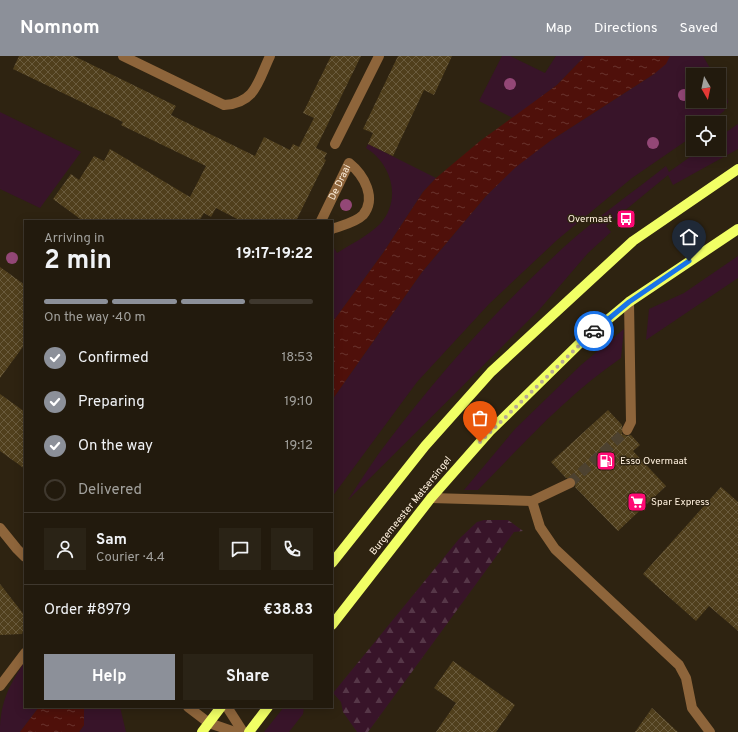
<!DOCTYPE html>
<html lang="en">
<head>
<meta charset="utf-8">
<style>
  body { margin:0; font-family:Overpass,sans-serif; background:#2a2316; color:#f1f3f6; height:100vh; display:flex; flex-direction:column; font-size:15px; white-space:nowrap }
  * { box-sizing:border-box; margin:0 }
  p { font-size:13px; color:#a2a19d }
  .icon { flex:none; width:22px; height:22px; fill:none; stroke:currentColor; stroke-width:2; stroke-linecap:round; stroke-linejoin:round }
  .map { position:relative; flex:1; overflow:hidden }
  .panel { position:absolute; left:24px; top:164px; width:309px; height:488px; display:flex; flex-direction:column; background:#221a0d; border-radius:0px; box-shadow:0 2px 10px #0003,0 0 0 1px #3f382e }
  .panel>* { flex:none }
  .needle { width:26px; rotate:171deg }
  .tools { position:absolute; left:686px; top:12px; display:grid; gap:8px }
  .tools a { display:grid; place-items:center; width:40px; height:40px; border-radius:0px; background:#221a0d; box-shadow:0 2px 10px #0003,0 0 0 1px #3f382e; font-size:20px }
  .pin { position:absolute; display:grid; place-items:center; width:34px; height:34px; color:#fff; margin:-41px -17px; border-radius:50% 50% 50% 0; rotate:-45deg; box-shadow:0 0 4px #0007 }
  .pin .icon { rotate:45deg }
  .courier { position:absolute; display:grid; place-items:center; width:40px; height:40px; margin:-20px; border:3px solid #1a73e8; border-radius:50%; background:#fff; color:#222; box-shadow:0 1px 5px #0007 }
  .overview em { font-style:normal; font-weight:700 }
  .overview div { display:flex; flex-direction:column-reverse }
  .overview { display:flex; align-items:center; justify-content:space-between; height:68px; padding:0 20px }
  h1 { font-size:26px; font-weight:700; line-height:30px }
  .bar { display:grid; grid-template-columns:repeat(4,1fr); gap:6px 4px; align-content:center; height:48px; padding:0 20px }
  .bar i { height:5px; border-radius:3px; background:#3f382e }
  .bar .selected { background:#8c9099 }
  .bar p { grid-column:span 4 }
  .line { display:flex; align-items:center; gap:10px; padding:0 20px; border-top:1px solid #3f382e }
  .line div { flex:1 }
  .round { display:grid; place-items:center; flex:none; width:42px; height:42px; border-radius:0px; background:#2a2316 }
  ol { padding:0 20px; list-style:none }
  li { display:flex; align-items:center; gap:12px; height:44px }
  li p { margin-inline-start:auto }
  li .icon { padding:4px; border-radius:50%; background:#8c9099; color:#fff; stroke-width:4 }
  li:last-child { color:#a2a19d }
  li i { width:22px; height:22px; border:2px solid #3f382e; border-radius:50% }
  .cta { display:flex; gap:8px; margin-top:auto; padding:8px 20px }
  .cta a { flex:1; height:46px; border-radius:0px; background:#8c9099; color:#fff; font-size:16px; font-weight:700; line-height:46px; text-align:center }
  .cta a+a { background:#2a2316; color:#f1f3f6 }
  header { display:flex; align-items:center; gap:24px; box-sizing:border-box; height:56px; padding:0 20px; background:#8c9099; color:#fff }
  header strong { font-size:19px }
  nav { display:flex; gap:22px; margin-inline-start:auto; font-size:14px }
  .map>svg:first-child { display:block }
  .grass { fill:#381429 }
  .forest { fill:url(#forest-firs) }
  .water { fill:url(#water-ripples) }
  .building { fill:url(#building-cross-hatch) }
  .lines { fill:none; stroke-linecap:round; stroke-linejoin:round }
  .minor-tunnel { stroke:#4d4230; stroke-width:10; stroke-dasharray:10 5; stroke-linecap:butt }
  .minor { stroke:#8e653b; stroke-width:10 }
  .major { stroke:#f1ff65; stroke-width:10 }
  .tree { fill:#934776 }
  .done { stroke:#b6a996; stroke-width:4; stroke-dasharray:0 7.2 }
  .route { stroke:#1a73e8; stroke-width:5 }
  .labels { text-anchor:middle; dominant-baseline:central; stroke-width:3; stroke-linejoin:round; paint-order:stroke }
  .street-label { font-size:10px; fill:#fff1de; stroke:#2e2311 }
  .poi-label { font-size:10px; fill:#fff1de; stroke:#2e2311; text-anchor:start }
</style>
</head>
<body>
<header>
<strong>Nomnom</strong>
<nav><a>Map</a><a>Directions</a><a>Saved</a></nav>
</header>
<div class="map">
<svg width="738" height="676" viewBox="0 0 738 676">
  <defs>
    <pattern id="forest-firs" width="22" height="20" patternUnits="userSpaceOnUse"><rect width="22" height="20" fill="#381429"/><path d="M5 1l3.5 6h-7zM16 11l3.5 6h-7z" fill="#563748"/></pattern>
    <pattern id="water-ripples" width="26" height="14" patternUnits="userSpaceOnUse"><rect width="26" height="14" fill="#4f100a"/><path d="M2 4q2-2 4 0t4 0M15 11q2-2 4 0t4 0" fill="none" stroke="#69332d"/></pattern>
    <pattern id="building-cross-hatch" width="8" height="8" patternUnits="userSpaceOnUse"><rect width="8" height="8" fill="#503f1c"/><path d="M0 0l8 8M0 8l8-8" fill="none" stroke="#6a5b3d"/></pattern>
  </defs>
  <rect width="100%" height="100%" fill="#2e2311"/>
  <g class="grass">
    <path d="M502,0H510L545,17L556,0H585L557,29L513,62L479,45Z"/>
    <path d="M670,0H703L714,19H693V45H719V26L725,34L728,46L724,55L709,67H693V80L632,122L592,155L557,184L489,248L417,326L332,441V344L422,216L486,140L515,111L550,85L654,18Z"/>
    <path d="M0,56L81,96L40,152L0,133Z"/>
    <path d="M738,68V93L673,129L668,119L606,170L611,176L588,197L539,254L348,444C361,424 374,403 389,384C441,315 500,250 564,191C596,162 632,137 666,110L669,116L701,93H719V81Z"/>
    <path d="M368,88L436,122L423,136L383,197L332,267V189L337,197C351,188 368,180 380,168C402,144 392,108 366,92Z"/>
    <path d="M738,200V222L646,284L649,253L684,237Z"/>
    <path d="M624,273L621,302C567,339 524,387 478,434H464L515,373L581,309Z"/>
    <path d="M25,605V651H39L20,676H0C0,646 9,630 25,605Z"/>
    <path d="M84,651H120L126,676H79L84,669Z"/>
    <path d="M284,651H304L303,658L289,676H264Z"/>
  </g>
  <path class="forest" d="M484,464H508L523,475L514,476L368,676H357L343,656L341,646L333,637L459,483L477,466Z"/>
  <g class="water">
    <path d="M585,0H670L666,8L654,18L550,85L516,111L486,140L422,216L332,344V267L383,197L423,136L436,122L480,85L557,29Z"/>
    <path d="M39,651H84V669L79,676H20Z"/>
  </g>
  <g class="building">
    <path d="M19,0H74L176,50L171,59L255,100L264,81L290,94L293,88L299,91L314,62L303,57L331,0H361L316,92L327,97L324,103L326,104L296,165H241L216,152L211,161L204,157L199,165H83L53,143L71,118L79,124L94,100L104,105L110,93L190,141L206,110L121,69L123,66L13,13Z"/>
    <path d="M398,0H452L434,39L424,34L393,100L368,88L373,77L363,73Z"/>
    <path d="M0,211L25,229V288L0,322Z"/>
    <path d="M0,338L25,356V413L0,395Z"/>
    <path d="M608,354L622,369V378L627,380L631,379L640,389L633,395L666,430L618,475L575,431L576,427L574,422H566L551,406Z"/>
    <path d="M721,431L738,446V575L709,550L696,565L643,518Z"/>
    <path d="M0,528L25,560V569L22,578L0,579Z"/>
    <path d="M453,605L515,649L496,676H436L456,647L434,632Z"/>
    <path d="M652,652L678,676H635Z"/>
  </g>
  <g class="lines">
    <path class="minor-tunnel" d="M570,427L627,374"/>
    <g class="minor">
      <path d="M123,0L224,49C256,47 258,25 270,0"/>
      <path d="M335,88L379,0"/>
      <path id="s1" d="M321,165L349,107C364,119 377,142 363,159C355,167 342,169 332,173"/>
      <path d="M627,374L631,366L629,246"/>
      <path d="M431,442L532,445L570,427"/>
      <path d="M532,445L540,471L555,493L679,609L686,622L692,652L710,676"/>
      <path d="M0,472L17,493L25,501"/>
      <path d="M0,630L25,597"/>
      <path d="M188,651L209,667L235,676"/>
      <path d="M227,651L243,676"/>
    </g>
    <g class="major">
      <path d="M332,507L425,390L491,316L633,185L738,113"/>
      <path d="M332,569L431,442L490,375L581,286L629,246L738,173"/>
      <path d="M202,676L221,651"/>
      <path d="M249,676L268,651"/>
    </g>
  </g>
  <g class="tree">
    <circle cx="510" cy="28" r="6"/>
    <circle cx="684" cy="39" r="6"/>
    <circle cx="653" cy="87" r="6"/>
    <circle cx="346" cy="149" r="6"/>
    <circle cx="12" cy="202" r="6"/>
  </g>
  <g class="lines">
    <path class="done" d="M480,386L594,275"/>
    <path class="route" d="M594,275L629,246L689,205"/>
  </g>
  <defs>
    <g id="bus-square" transform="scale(1)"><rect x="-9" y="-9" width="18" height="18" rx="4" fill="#ff0a75" stroke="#2e2311"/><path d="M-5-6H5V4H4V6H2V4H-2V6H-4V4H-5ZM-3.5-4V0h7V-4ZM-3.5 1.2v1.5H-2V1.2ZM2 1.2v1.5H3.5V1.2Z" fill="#fff"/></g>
    <g id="fuel-square" transform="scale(1)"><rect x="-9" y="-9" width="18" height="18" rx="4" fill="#ff0a75" stroke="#2e2311"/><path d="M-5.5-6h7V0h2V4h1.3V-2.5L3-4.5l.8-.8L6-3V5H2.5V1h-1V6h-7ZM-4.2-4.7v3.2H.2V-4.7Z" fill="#fff"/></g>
    <g id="supermarket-square" transform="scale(1)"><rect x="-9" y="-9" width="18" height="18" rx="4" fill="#ff0a75" stroke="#2e2311"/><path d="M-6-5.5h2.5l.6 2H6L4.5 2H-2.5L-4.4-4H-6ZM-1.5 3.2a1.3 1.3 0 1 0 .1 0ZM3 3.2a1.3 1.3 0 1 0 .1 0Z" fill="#fff"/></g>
  </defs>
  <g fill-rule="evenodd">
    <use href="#bus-square" x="626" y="163"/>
    <use href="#fuel-square" x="606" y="405"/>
    <use href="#supermarket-square" x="637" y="446"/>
  </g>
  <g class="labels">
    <g class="street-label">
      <text stroke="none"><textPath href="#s1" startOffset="43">De Draai</textPath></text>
      <text transform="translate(411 450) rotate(-51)">Burgemeester Matsersingel</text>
    </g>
    <g class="poi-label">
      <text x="612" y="163" text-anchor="end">Overmaat</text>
      <text x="620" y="405">Esso Overmaat</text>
      <text x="651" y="446">Spar Express</text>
    </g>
  </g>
</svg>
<div class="tools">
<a><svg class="needle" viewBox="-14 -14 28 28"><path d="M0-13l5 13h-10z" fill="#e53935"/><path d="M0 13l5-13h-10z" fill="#a2a19d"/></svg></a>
<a><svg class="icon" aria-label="locate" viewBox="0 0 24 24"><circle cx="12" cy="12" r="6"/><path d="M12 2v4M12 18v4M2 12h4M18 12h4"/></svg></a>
</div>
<div class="pin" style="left:480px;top:386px;background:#ea580c"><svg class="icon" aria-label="bag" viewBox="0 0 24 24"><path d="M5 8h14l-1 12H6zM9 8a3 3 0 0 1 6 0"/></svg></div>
<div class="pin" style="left:689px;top:205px;background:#1f2937"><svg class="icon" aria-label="home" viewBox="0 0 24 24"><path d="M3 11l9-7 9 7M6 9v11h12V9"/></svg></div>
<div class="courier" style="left:594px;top:275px"><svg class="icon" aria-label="car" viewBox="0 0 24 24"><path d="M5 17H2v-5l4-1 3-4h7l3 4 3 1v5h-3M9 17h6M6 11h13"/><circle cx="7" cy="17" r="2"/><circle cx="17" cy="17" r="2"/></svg></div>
<section class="panel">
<div class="overview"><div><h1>2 min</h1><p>Arriving in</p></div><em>19:17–19:22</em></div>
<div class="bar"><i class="selected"></i><i class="selected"></i><i class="selected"></i><i></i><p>On the way · 40 m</p></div>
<ol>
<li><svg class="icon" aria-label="check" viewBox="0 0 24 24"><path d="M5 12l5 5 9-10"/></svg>Confirmed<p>18:53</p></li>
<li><svg class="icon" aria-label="check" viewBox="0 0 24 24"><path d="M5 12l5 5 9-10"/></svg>Preparing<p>19:10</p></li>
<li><svg class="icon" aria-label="check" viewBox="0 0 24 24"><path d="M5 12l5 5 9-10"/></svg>On the way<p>19:12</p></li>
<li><i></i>Delivered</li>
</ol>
<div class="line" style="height:72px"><a class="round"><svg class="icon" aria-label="person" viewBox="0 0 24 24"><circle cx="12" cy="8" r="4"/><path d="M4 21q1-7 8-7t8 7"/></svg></a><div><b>Sam</b><p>Courier · 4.4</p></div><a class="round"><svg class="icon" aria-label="chat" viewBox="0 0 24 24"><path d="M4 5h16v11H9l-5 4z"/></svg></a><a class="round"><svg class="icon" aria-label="phone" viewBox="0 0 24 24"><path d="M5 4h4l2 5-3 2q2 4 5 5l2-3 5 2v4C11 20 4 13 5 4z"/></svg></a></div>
<div class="line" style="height:52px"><div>Order #8979</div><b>€38.83</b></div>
<div class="cta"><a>Help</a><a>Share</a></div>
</section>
</div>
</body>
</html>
